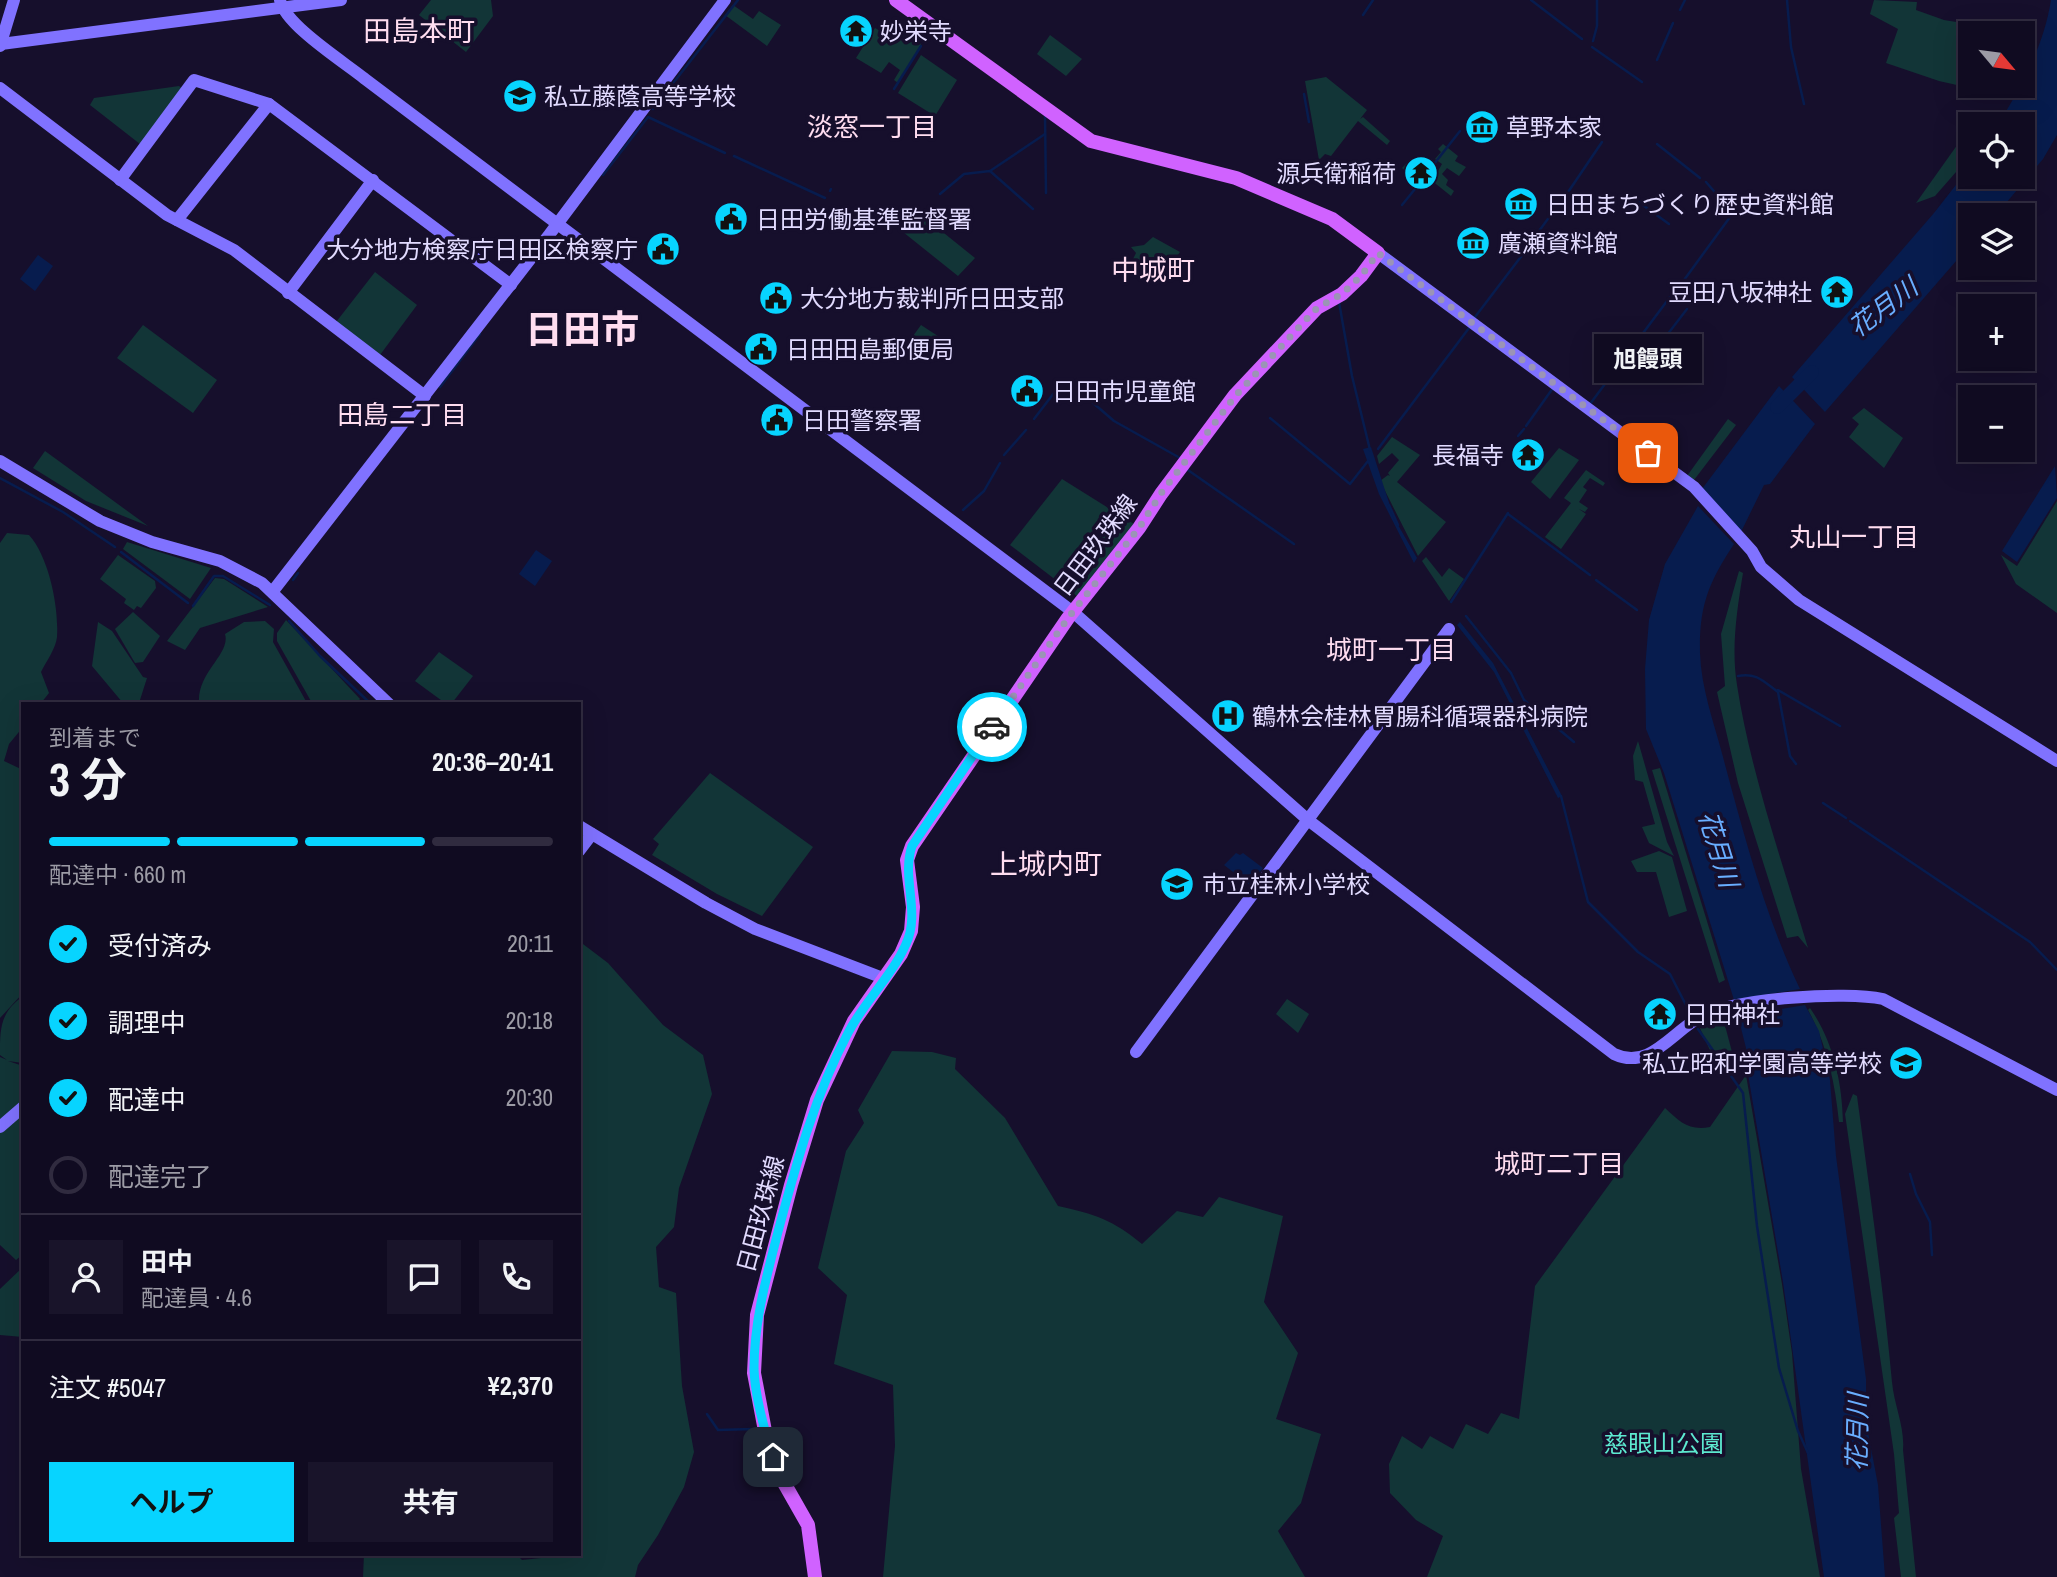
<!DOCTYPE html>
<html lang="ja">
<head>
<meta charset="utf-8">
<style>
  body { margin:0; font-family:"Archivo Narrow","Noto Sans JP",sans-serif; background:#19142a; color:#f1f3f6; height:100vh; display:flex; flex-direction:column; font-size:26px; white-space:nowrap }
  * { box-sizing:border-box; margin:0 }
  p { font-size:23px; color:#9c9ba5 }
  .icon { flex:none; width:38px; height:38px; fill:none; stroke:currentColor; stroke-width:2; stroke-linecap:round; stroke-linejoin:round }
  .map { position:relative; flex:1; overflow:hidden }
  .sheet { position:absolute; left:21px; top:702px; width:560px; height:854px; display:flex; flex-direction:column; background:#100b21; border-radius:0px; box-shadow:0 7px 28px #0002,0 0 0 2px #302b3f }
  .sheet>* { flex:none }
  .needle { width:46px; rotate:119deg }
  .tools { position:absolute; left:1958px; top:21px; display:grid; gap:14px }
  .tools a { display:grid; place-items:center; width:77px; height:77px; border-radius:0px; background:#100b21; box-shadow:0 7px 28px #0002,0 0 0 2px #302b3f; font-size:35px }
  .pin { position:absolute; display:grid; place-items:center; width:60px; height:60px; color:#fff; margin:-30px; border-radius:14px; box-shadow:0 4px 10px #0006 }
  .courier { position:absolute; display:grid; place-items:center; width:70px; height:70px; margin:-35px; border:5px solid #07d4ff; border-radius:50%; background:#fff; color:#222; box-shadow:0 2px 9px #0007 }
  .bubble { position:absolute; height:49px; border-radius:0px; background:#100b21; box-shadow:0 7px 28px #0002,0 0 0 2px #302b3f; font-size:23px; font-weight:700; line-height:49px; text-align:center }
  .overview em { font-style:normal; font-weight:700 }
  .overview div { display:flex; flex-direction:column-reverse }
  .overview { display:flex; align-items:center; justify-content:space-between; height:119px; padding:0 28px }
  h1 { font-size:46px; font-weight:700; line-height:52px }
  .bar { display:grid; grid-template-columns:repeat(4,1fr); gap:10px 7px; align-content:center; height:84px; padding:0 28px }
  .bar i { height:9px; border-radius:5px; background:#302b3f }
  .bar .on { background:#07d4ff }
  .bar p { grid-column:span 4 }
  .line { display:flex; align-items:center; gap:18px; padding:0 28px; border-top:2px solid #302b3f }
  .line div { flex:1 }
  .round { display:grid; place-items:center; flex:none; width:74px; height:74px; border-radius:0px; background:#19142a }
  ol { padding:0 28px; list-style:none }
  li { display:flex; align-items:center; gap:21px; height:77px }
  li p { margin-inline-start:auto }
  li .icon { padding:7px; border-radius:50%; background:#07d4ff; color:#111; stroke-width:4 }
  li:last-child { color:#9c9ba5 }
  li i { width:38px; height:38px; border:4px solid #302b3f; border-radius:50% }
  .button { display:flex; gap:14px; margin-top:auto; padding:14px 28px }
  .button a { flex:1; height:80px; border-radius:0px; background:#07d4ff; color:#111; font-size:28px; font-weight:700; line-height:80px; text-align:center }
  .button a+a { background:#19142a; color:#f1f3f6 }
  .map>svg:first-child { display:block }
  .green { fill:#123537 }
  .water { fill:#071c4e }
  .lines { fill:none; stroke-linecap:round; stroke-linejoin:round }
  .stream { stroke:#071c4e; stroke-width:2.5 }
  .river { stroke:#071c4e; stroke-width:14 }
  .secondary { stroke:#8072ff; stroke-width:12 }
  .primary { stroke:#d062ff; stroke-width:14 }
  .done { stroke:#9b94b5; stroke-width:7; stroke-dasharray:0 12.6 }
  .route { stroke:#07d4ff; stroke-width:9 }
  .labels { text-anchor:middle; dominant-baseline:central; stroke-width:7; stroke-linejoin:round; paint-order:stroke }
  .poi-label { font-size:24px; fill:#e2dbff; stroke:#160f2c; text-anchor:start }
  .street-label { font-size:24px; fill:#e2dbff; stroke:#160f2c }
  .park-label { font-size:24px; fill:#5de9d0; stroke:#160f2c }
  .neighbourhood-label { font-size:26px; fill:#ffddf0; stroke:#160f2c }
  .water-label { font-size:26px; font-style:italic; fill:#69aeff; stroke:#160f2c }
  .quarter-label { font-size:28px; fill:#ffddf0; stroke:#160f2c }
  .town-label { font-size:38px; font-weight:bold; fill:#ffddf0; stroke:#160f2c }
</style>
</head>
<body>
<div class="map">
<svg width="2057" height="1577" viewBox="0 0 2057 1577">
  <rect width="100%" height="100%" fill="#160f2c"/>
  <g class="green">
    <path d="M431,0H491L493,16L466,52L419,15Z"/>
    <path d="M1874,0L1917,2L1916,10L1944,20L1981,26L1980,33H1970V88L1939,81L1886,63L1898,29L1870,14Z"/>
    <path d="M733,5L753,19L759,11L781,25L767,46L725,15Z"/>
    <path d="M875,28L887,35L896,29L921,44L898,83L894,80L900,70L889,62L881,73L856,58Z"/>
    <path d="M1050,35L1082,59L1066,76L1037,54Z"/>
    <path d="M921,55L957,80L935,116L898,93Z"/>
    <path d="M1326,77L1367,110L1360,119L1363,117L1390,141L1387,145L1358,121L1331,156L1325,154L1319,160L1305,81Z"/>
    <path d="M179,86L183,89L140,144L90,105L94,98Z"/>
    <path d="M1970,127V156L1935,196L1916,203Z"/>
    <path d="M1443,144L1458,156L1455,161L1466,167L1459,176L1447,168L1442,174L1448,180L1446,185L1454,191L1451,196L1431,180L1434,175L1427,171L1419,181L1402,168L1410,160L1426,171L1430,167L1438,171L1442,164L1435,159L1441,152L1438,149Z"/>
    <path d="M909,205L975,258L958,276L893,224Z"/>
    <path d="M1153,237L1180,252L1159,282L1132,261L1136,253L1131,247L1144,245Z"/>
    <path d="M375,272L417,305L377,359L333,326Z"/>
    <path d="M143,325L217,380L193,413L117,358Z"/>
    <path d="M921,325L944,340L931,359L908,343Z"/>
    <path d="M1864,408L1903,438L1884,468L1849,437L1859,424L1852,418Z"/>
    <path d="M1728,419L1736,425L1694,480L1687,476Z"/>
    <path d="M1392,437L1420,455L1397,482L1446,522L1418,556L1380,481L1388,475L1390,476L1388,473L1399,460L1392,453L1379,464L1377,456Z"/>
    <path d="M1559,448L1579,460L1550,499L1531,482Z"/>
    <path d="M45,451L148,526L86,501L33,468Z"/>
    <path d="M1586,470L1605,483L1603,486L1590,478L1583,487L1587,490L1579,502L1588,508L1585,512L1579,509L1586,514L1561,549L1545,537L1571,503L1564,498Z"/>
    <path d="M1062,479L1134,524L1078,597L1010,545Z"/>
    <path d="M2057,501V613L2016,584L2001,555L2017,566Z"/>
    <path d="M7,533L29,535C49,557 59,607 57,637C56,648 46,662 41,672L49,693L41,703L23,704V727L9,744L4,761L23,770V993L0,1018V543Z"/>
    <path d="M127,542L211,568L190,599L123,549Z"/>
    <path d="M118,555L155,581L156,588L141,608L137,606L134,610L124,603L126,599L100,579Z"/>
    <path d="M1426,557L1442,577L1449,568L1464,579L1449,601L1422,561Z"/>
    <path d="M1739,571L1743,573C1737,610 1731,648 1737,685C1750,770 1783,865 1808,948L1798,936L1787,938L1738,783L1717,692L1725,686L1721,634Z"/>
    <path d="M215,578L224,579L268,607L200,628L185,650L167,641Z"/>
    <path d="M133,612L160,636L143,662L135,663L115,629Z"/>
    <path d="M286,620L360,699L357,703H312L277,641V633Z"/>
    <path d="M265,621L274,629L273,642L307,703H199C197,672 231,654 225,634L244,622Z"/>
    <path d="M98,622L112,631L143,677L147,678L139,703H123L92,666Z"/>
    <path d="M439,652L473,676L452,703H445L415,681Z"/>
    <path d="M1638,741L1667,842L1674,856L1649,843L1642,827L1655,824L1643,782L1635,780L1633,756Z"/>
    <path d="M1660,768L1725,980L1719,983L1652,770Z"/>
    <path d="M710,773L813,847L762,916L717,894L652,855L659,844L653,839Z"/>
    <path d="M1659,851L1672,857L1687,911L1669,917L1656,872H1637L1631,861Z"/>
    <path d="M579,941L608,963L663,1025L703,1055L712,1094L679,1188L674,1227L656,1247L659,1287L676,1293L682,1386L694,1452L684,1487L658,1535L638,1565L635,1577H363L364,1554H516L522,1560L579,1554Z"/>
    <path d="M23,996V1063L8,1061L23,1066V1254L16,1260L0,1245V1057L7,1060L0,1055C0,1028 0,1013 23,996Z"/>
    <path d="M1287,999L1309,1014L1298,1033L1276,1014Z"/>
    <path d="M1810,1008C1833,1041 1842,1081 1843,1122H1839C1835,1083 1827,1044 1808,1010Z"/>
    <path d="M1723,1018L1736,1067L1725,1071L1713,1057L1699,1026L1711,1019Z"/>
    <path d="M892,1051L932,1052L956,1058L955,1069L1005,1118L1058,1206C1095,1214 1113,1220 1142,1244L1177,1211L1203,1217L1219,1197L1283,1216L1264,1302L1298,1353L1276,1419L1321,1434L1301,1503L1278,1531L1305,1577H883L895,1446L893,1385L834,1364L847,1295L818,1268L846,1151L864,1123L858,1110Z"/>
    <path d="M1746,1075L1782,1284L1792,1353L1801,1469L1820,1577H1427L1443,1536L1416,1520L1390,1493L1389,1464L1402,1436L1422,1449L1430,1436L1453,1449L1466,1424L1488,1434L1501,1413L1519,1419L1535,1286L1665,1108C1680,1122 1689,1131 1710,1127Z"/>
    <path d="M1853,1094L1857,1096C1870,1192 1883,1287 1892,1382C1894,1405 1905,1427 1903,1450L1916,1577H1901L1894,1518L1899,1513L1894,1454L1845,1114Z"/>
    <path d="M23,1267V1337L0,1335V1289Z"/>
  </g>
  <g class="water">
    <path d="M2051,0H2057V135L2043,159L1996,215H1970V245L1825,412L1792,377L1934,213L1970,167V177H2023V124H1998C2022,87 2044,45 2051,0Z"/>
    <path d="M38,255L53,266L35,291L20,279Z"/>
    <path d="M1779,386L1815,424L1770,484L1764,485L1740,534L1702,489Z"/>
    <path d="M1371,447L1394,518L1417,558L1414,563L1379,494L1363,449Z"/>
    <path d="M2055,466L2057,498L2017,562L2002,551Z"/>
    <path d="M1698,506L1734,544C1709,582 1699,605 1700,653C1701,688 1714,723 1723,757C1744,835 1765,916 1800,989L1734,1000L1664,773L1646,729L1645,669L1649,620L1665,564Z"/>
    <path d="M536,550L552,561L535,586L519,574Z"/>
    <path d="M1460,622L1493,663L1562,796L1558,798L1494,672L1457,625Z"/>
    <path d="M1236,853L1240,855L1243,853L1263,868L1250,885L1224,865Z"/>
    <path d="M1805,1005L1819,1031L1830,1080L1836,1156L1866,1379V1422L1878,1485L1885,1577H1824L1783,1282L1748,1074L1747,1052L1738,1016Z"/>
  </g>
  <g class="lines">
    <g class="stream">
      <path d="M1531,0L1582,39"/>
      <path d="M1787,0L1791,47L1804,104"/>
      <path d="M1680,10L1685,0"/>
      <path d="M1363,15L1373,0"/>
      <path d="M925,38L930,29"/>
      <path d="M1593,41L1597,26V0"/>
      <path d="M1592,47L1642,82"/>
      <path d="M1657,60L1673,23"/>
      <path d="M894,89L921,46"/>
      <path d="M1304,94L1309,122"/>
      <path d="M653,109L738,0"/>
      <path d="M1045,115L1046,193"/>
      <path d="M648,117L725,153"/>
      <path d="M1657,144L1700,178"/>
      <path d="M734,156L825,198"/>
      <path d="M990,171L1045,134"/>
      <path d="M603,175L648,117"/>
      <path d="M1423,178L1460,131"/>
      <path d="M830,191L831,189"/>
      <path d="M1626,193L1669,224"/>
      <path d="M940,194L964,174L990,171L1033,209"/>
      <path d="M1560,204L1602,142"/>
      <path d="M1402,205L1415,189"/>
      <path d="M1539,231L1553,212"/>
      <path d="M1676,291L1733,213L1706,182"/>
      <path d="M1339,302L1352,376L1370,450"/>
      <path d="M1475,317L1523,254"/>
      <path d="M1667,335L1687,309"/>
      <path d="M440,387L480,334"/>
      <path d="M1078,390L1114,421L1180,458"/>
      <path d="M1590,404L1670,297"/>
      <path d="M1270,418L1350,484L1368,461"/>
      <path d="M1034,419L1057,389L1071,387"/>
      <path d="M1526,426L1553,388"/>
      <path d="M1518,436L1524,429"/>
      <path d="M1378,449L1469,328"/>
      <path d="M1004,455L1026,430"/>
      <path d="M1185,468L1294,544"/>
      <path d="M0,478L63,512L115,547"/>
      <path d="M1389,505L1398,525"/>
      <path d="M963,510L984,491L1000,463"/>
      <path d="M1508,514L1590,575"/>
      <path d="M121,552L188,603"/>
      <path d="M293,580L298,573"/>
      <path d="M1596,580L1637,610"/>
      <path d="M1451,602L1508,513"/>
      <path d="M193,606L214,576H223L270,605"/>
      <path d="M1466,616L1511,673L1524,700L1574,742"/>
      <path d="M289,621L320,656L371,704"/>
      <path d="M1738,676C1756,672 1764,682 1778,692L1790,756L1796,764"/>
      <path d="M1778,690L1840,726"/>
      <path d="M1561,796L1588,902L1638,952L1670,974L1690,1013"/>
      <path d="M1823,803L1846,818"/>
      <path d="M1850,821L2030,942L2057,970"/>
      <path d="M1698,1029L1743,1093L1757,1226L1779,1368L1798,1431L1808,1453"/>
      <path d="M1910,1174L1916,1194L1930,1222L1932,1255"/>
      <path d="M707,1414L718,1430L753,1429L760,1440"/>
    </g>
    <path class="river" d="M1777,407L1812,372"/>
    <g class="secondary">
      <path d="M280,0C285,25 344,62 365,79L1073,612L1308,820L1614,1054C1650,1071 1672,1031 1702,1016C1737,998 1845,991 1883,999L2057,1090"/>
      <path d="M1,44L341,0"/>
      <path d="M0,46L14,0"/>
      <path d="M0,88L167,215L234,250L425,396"/>
      <path d="M120,180L194,80L269,104L511,285"/>
      <path d="M177,220L269,104"/>
      <path d="M1378,253L1694,487L1752,551L1761,567L1799,600L2057,761"/>
      <path d="M288,293L373,180"/>
      <path d="M0,461L100,521L152,542L220,561L262,583L389,704"/>
      <path d="M273,591L549,235L725,0"/>
      <path d="M579,826L706,903L755,929L883,978"/>
      <path d="M579,851L592,834"/>
      <path d="M1136,1052L1449,629"/>
      <path d="M0,1127L23,1107"/>
    </g>
    <path class="primary" d="M815,1577L808,1525L783,1481L765,1431L754,1373L757,1315L791,1185L817,1100L854,1021L901,954L911,931L913,907L907,860L912,846L1068,618L1139,528L1161,494L1235,395L1317,308L1342,294L1361,276L1378,253L1332,219L1236,178L1091,141L896,0"/>
  </g>
  <g class="lines">
    <path class="done" d="M992,727L1068,618L1139,528L1162,492L1236,395L1317,308L1342,294L1361,276L1378,253L1648,453"/>
    <path class="route" d="M773,1457C764,1429 755,1398 754,1369C754,1320 767,1275 779,1228C797,1161 815,1095 848,1033C864,1002 892,976 906,944C921,912 901,878 912,846L992,727"/>
  </g>
  <defs>
    <g id="temple-disc" transform="scale(1.75)"><circle r="9.5" fill="#07d4ff" stroke="#160f2c"/><path d="M0-6L5-2H3V0L6.5 2.5H4V6H1.5V3h-3V6H-4V2.5H-6.5L-3 0V-2H-5Z" fill="#111"/></g>
    <g id="school-disc" transform="scale(1.75)"><circle r="9.5" fill="#07d4ff" stroke="#160f2c"/><path d="M0-5L7-2L0 1L-7-2ZM-4 1L0 2.5L4 1V4Q0 6-4 4Z" fill="#111"/></g>
    <g id="museum-disc" transform="scale(1.75)"><circle r="9.5" fill="#07d4ff" stroke="#160f2c"/><path d="M0-6L6-3V-2H-6V-3ZM-5-1h2V3h-2ZM-1-1h2V3h-2ZM3-1h2V3H3ZM-6 4H6V6H-6Z" fill="#111"/></g>
    <g id="civic-disc" transform="scale(1.75)"><circle r="9.5" fill="#07d4ff" stroke="#160f2c"/><path d="M-.6-6.5H3V-4.5H.6V-3L4-1V1h2V6H-6V1h2V-1L-.6-3ZM-1.2 2.5V6h2.4V2.5Z" fill="#111"/></g>
    <g id="hospital-disc" transform="scale(1.75)"><circle r="9.5" fill="#07d4ff" stroke="#160f2c"/><path d="M-5-5h3v3.5h4V-5h3V5h-3V1.5h-4V5h-3Z" fill="#111"/></g>
  </defs>
  <g fill-rule="evenodd">
    <use href="#temple-disc" x="856" y="31"/>
    <use href="#school-disc" x="520" y="96"/>
    <use href="#museum-disc" x="1482" y="127"/>
    <use href="#temple-disc" x="1421" y="173"/>
    <use href="#museum-disc" x="1521" y="204"/>
    <use href="#civic-disc" x="731" y="219"/>
    <use href="#museum-disc" x="1473" y="243"/>
    <use href="#civic-disc" x="663" y="249"/>
    <use href="#temple-disc" x="1837" y="292"/>
    <use href="#civic-disc" x="776" y="298"/>
    <use href="#civic-disc" x="761" y="349"/>
    <use href="#civic-disc" x="1027" y="391"/>
    <use href="#civic-disc" x="777" y="420"/>
    <use href="#temple-disc" x="1528" y="455"/>
    <use href="#hospital-disc" x="1228" y="716"/>
    <use href="#school-disc" x="1177" y="884"/>
    <use href="#temple-disc" x="1660" y="1014"/>
    <use href="#school-disc" x="1906" y="1063"/>
  </g>
  <g class="labels">
    <g class="poi-label">
      <text x="880" y="31">妙栄寺</text>
      <text x="544" y="96">私立藤蔭高等学校</text>
      <text x="1506" y="127">草野本家</text>
      <text x="1396" y="173" text-anchor="end">源兵衛稲荷</text>
      <text x="1546" y="204">日田まちづくり歴史資料館</text>
      <text x="756" y="219">日田労働基準監督署</text>
      <text x="1498" y="243">廣瀬資料館</text>
      <text x="638" y="249" text-anchor="end">大分地方検察庁日田区検察庁</text>
      <text x="1812" y="292" text-anchor="end">豆田八坂神社</text>
      <text x="800" y="298">大分地方裁判所日田支部</text>
      <text x="786" y="349">日田田島郵便局</text>
      <text x="1052" y="391">日田市児童館</text>
      <text x="802" y="420">日田警察署</text>
      <text x="1504" y="455" text-anchor="end">長福寺</text>
      <text x="1252" y="716">鶴林会桂林胃腸科循環器科病院</text>
      <text x="1202" y="884">市立桂林小学校</text>
      <text x="1684" y="1014">日田神社</text>
      <text x="1882" y="1063" text-anchor="end">私立昭和学園高等学校</text>
    </g>
    <g class="street-label">
      <text transform="translate(1095 545) rotate(-53)">日田玖珠線</text>
      <text transform="translate(760 1214) rotate(-75)">日田玖珠線</text>
    </g>
    <g class="park-label">
      <text x="1664" y="1443">慈眼山公園</text>
    </g>
    <g class="neighbourhood-label">
      <text x="872" y="126">淡窓一丁目</text>
      <text x="402" y="414">田島二丁目</text>
      <text x="1854" y="536">丸山一丁目</text>
      <text x="1391" y="649">城町一丁目</text>
      <text x="1559" y="1163">城町二丁目</text>
    </g>
    <g class="water-label">
      <text transform="translate(1883 307) rotate(-37)">花月川</text>
      <text transform="translate(1719 849) rotate(73)">花月川</text>
      <text transform="translate(1857 1432) rotate(-89)">花月川</text>
    </g>
    <g class="quarter-label">
      <text x="419" y="31">田島本町</text>
      <text x="1153" y="270">中城町</text>
      <text x="1046" y="864">上城内町</text>
    </g>
    <g class="town-label">
      <text x="582" y="329">日田市</text>
    </g>
  </g>
</svg>
<div class="tools">
<a><svg class="needle" viewBox="-14 -14 28 28"><path d="M0-13l5 13h-10z" fill="#e53935"/><path d="M0 13l5-13h-10z" fill="#9c9ba5"/></svg></a>
<a><svg class="icon" aria-label="locate" viewBox="0 0 24 24"><circle cx="12" cy="12" r="6"/><path d="M12 2v4M12 18v4M2 12h4M18 12h4"/></svg></a>
<a><svg class="icon" aria-label="layers" viewBox="0 0 24 24"><path d="M12 4l9 5-9 5-9-5zM3 14l9 5 9-5"/></svg></a>
<a>+</a>
<a>−</a>
</div>
<div class="pin" style="left:1648px;top:453px;background:#ea580c"><svg class="icon" aria-label="bag" viewBox="0 0 24 24"><path d="M5 8h14l-1 12H6zM9 8a3 3 0 0 1 6 0"/></svg></div>
<div class="pin" style="left:773px;top:1457px;background:#1f2937"><svg class="icon" aria-label="home" viewBox="0 0 24 24"><path d="M3 11l9-7 9 7M6 9v11h12V9"/></svg></div>
<div class="courier" style="left:992px;top:727px"><svg class="icon" aria-label="car" viewBox="0 0 24 24"><path d="M5 17H2v-5l4-1 3-4h7l3 4 3 1v5h-3M9 17h6M6 11h13"/><circle cx="7" cy="17" r="2"/><circle cx="17" cy="17" r="2"/></svg></div>
<div class="bubble" style="left:1594px;top:334px;width:108px">旭饅頭</div>
<section class="sheet">
<div class="overview"><div><h1>3 分</h1><p>到着まで</p></div><em>20:36–20:41</em></div>
<div class="bar"><i class="on"></i><i class="on"></i><i class="on"></i><i></i><p>配達中 · 660 m</p></div>
<ol>
<li><svg class="icon" aria-label="check" viewBox="0 0 24 24"><path d="M5 12l5 5 9-10"/></svg>受付済み<p>20:11</p></li>
<li><svg class="icon" aria-label="check" viewBox="0 0 24 24"><path d="M5 12l5 5 9-10"/></svg>調理中<p>20:18</p></li>
<li><svg class="icon" aria-label="check" viewBox="0 0 24 24"><path d="M5 12l5 5 9-10"/></svg>配達中<p>20:30</p></li>
<li><i></i>配達完了</li>
</ol>
<div class="line" style="height:126px"><a class="round"><svg class="icon" aria-label="person" viewBox="0 0 24 24"><circle cx="12" cy="8" r="4"/><path d="M4 21q1-7 8-7t8 7"/></svg></a><div><b>田中</b><p>配達員 · 4.6</p></div><a class="round"><svg class="icon" aria-label="chat" viewBox="0 0 24 24"><path d="M4 5h16v11H9l-5 4z"/></svg></a><a class="round"><svg class="icon" aria-label="phone" viewBox="0 0 24 24"><path d="M5 4h4l2 5-3 2q2 4 5 5l2-3 5 2v4C11 20 4 13 5 4z"/></svg></a></div>
<div class="line" style="height:91px"><div>注文 #5047</div><b>¥2,370</b></div>
<div class="button"><a>ヘルプ</a><a>共有</a></div>
</section>
</div>
</body>
</html>
